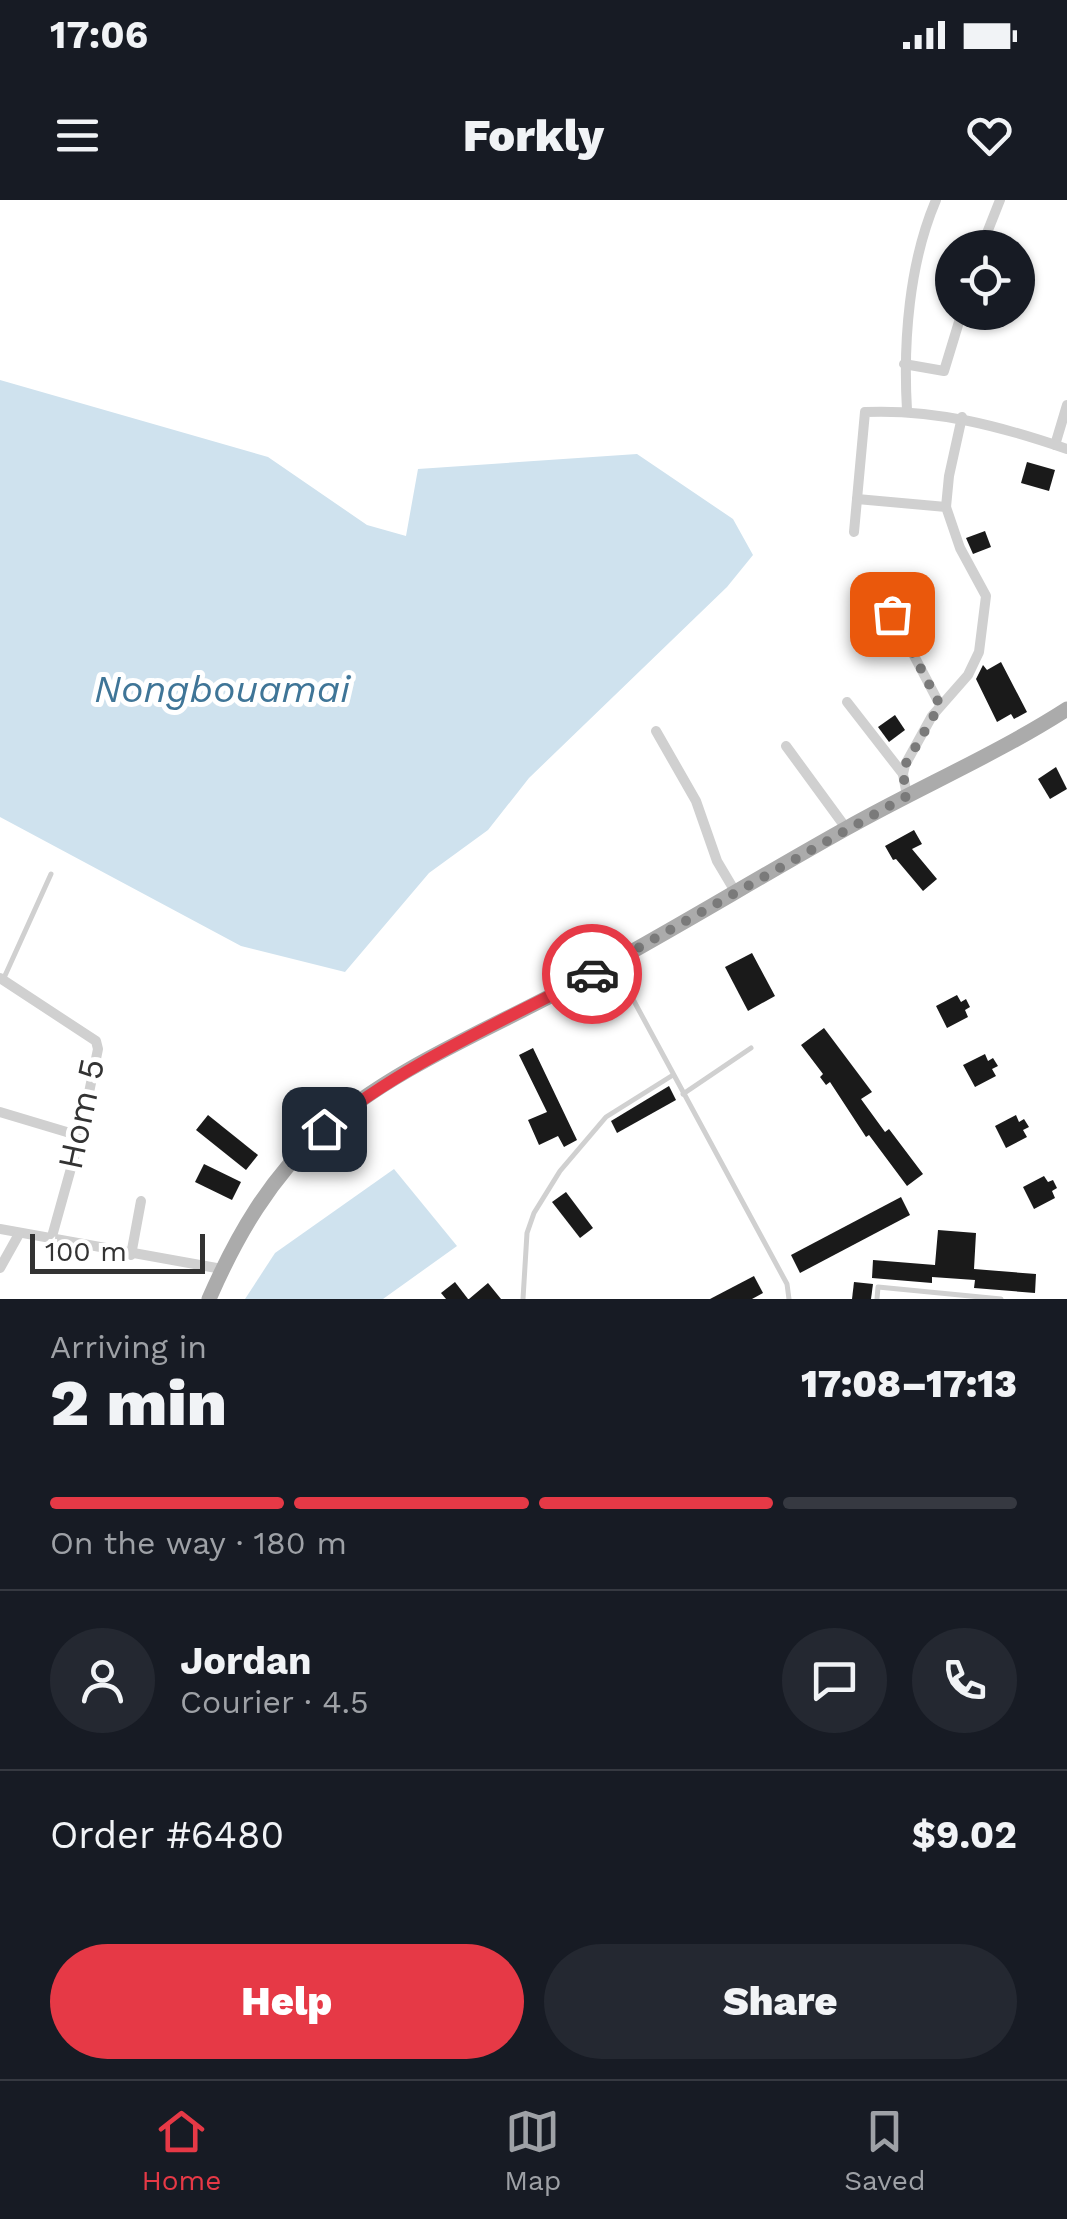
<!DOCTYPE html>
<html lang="en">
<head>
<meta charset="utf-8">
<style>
  body { margin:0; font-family:"Work Sans",sans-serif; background:#242831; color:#f1f3f6; height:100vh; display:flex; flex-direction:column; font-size:38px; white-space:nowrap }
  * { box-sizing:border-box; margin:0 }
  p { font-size:32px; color:#9ea1a6 }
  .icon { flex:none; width:55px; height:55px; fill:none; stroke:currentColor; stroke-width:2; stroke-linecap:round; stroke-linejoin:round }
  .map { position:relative; height:1099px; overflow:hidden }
  .side { display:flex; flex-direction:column; background:#171b24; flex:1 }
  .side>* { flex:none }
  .tools { position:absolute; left:935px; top:30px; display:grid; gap:20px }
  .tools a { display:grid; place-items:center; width:100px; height:100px; border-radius:50%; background:#171b24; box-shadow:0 2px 8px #0004; font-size:50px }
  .scale { position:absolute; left:30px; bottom:25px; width:175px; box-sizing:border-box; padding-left:10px; border:5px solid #333; border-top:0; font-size:28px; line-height:35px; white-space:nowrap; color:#333; -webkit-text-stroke:8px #fff; paint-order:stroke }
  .pin { position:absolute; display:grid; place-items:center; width:85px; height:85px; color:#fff; margin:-42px; border-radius:20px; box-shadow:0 5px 15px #0006 }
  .courier { position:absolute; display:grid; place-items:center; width:100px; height:100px; margin:-50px; border:8px solid #e63946; border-radius:50%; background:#fff; color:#222; box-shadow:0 2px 12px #0007 }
  .head em { font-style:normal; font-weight:800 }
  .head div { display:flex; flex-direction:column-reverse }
  .head { display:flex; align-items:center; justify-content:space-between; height:170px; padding:0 50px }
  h1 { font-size:65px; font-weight:800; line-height:75px }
  .bar { display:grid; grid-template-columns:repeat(4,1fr); gap:15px 10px; align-content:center; height:120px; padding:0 50px }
  .bar i { height:12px; border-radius:8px; background:#363941 }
  .bar .on { background:#e63946 }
  .bar p { grid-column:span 4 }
  .line { display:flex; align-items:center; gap:25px; padding:0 50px; border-top:2px solid #363941 }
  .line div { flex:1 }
  .round { display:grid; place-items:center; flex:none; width:105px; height:105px; border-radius:52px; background:#242831 }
  .action { display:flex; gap:20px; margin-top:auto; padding:20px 50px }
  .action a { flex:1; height:115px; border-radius:60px; background:#e63946; color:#fff; font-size:40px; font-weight:800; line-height:115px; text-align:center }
  .action a+a { background:#242831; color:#f1f3f6 }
  .status { display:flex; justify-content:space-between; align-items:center; height:70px; padding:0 50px; background:#171b24; direction:ltr }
  .status svg { height:28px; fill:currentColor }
  header { display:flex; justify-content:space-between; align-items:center; height:130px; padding:0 50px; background:#171b24; font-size:45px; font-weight:800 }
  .tabs { display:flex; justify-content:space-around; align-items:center; height:140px; border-top:2px solid #363941; background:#171b24; font-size:28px; color:#9ea1a6 }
  .tabs a { display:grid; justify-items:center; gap:5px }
  .tabs .on { color:#e63946 }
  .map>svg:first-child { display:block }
  .water { fill:#cfe2ee }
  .building { fill:#1a1a1a }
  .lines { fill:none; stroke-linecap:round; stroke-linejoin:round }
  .lane { stroke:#d0d0d0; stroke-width:5 }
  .street { stroke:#d0d0d0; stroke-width:10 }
  .primary { stroke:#ababab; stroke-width:15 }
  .done { stroke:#7a7a7a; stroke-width:10; stroke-dasharray:0 18 }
  .route { stroke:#e63946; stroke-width:12 }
  .labels { text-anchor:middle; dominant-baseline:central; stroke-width:10; stroke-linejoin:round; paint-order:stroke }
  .street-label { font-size:35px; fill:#333; stroke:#fff }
  .water-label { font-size:38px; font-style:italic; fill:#3f7597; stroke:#fff }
</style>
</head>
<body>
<div class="status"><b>17:06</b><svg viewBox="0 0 49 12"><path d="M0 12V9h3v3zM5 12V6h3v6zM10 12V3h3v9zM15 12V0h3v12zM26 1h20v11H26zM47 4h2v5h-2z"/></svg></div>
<header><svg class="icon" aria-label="menu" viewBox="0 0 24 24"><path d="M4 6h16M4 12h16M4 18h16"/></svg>Forkly<svg class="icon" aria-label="heart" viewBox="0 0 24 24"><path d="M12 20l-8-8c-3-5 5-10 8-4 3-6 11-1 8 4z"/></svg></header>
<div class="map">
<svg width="1067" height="1099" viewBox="0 0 1067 1099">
  <rect width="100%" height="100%" fill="#fff"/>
  <g class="water">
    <path d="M0,180L268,257L367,325L406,336L418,269L637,254L733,319L753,355L727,387L529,578L488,630L429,673L345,772L241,746L0,617Z"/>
    <path d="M394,969L457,1046L383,1099H245L275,1053Z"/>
  </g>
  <g class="building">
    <path d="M1027,262L1055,270L1049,291L1021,283Z"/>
    <path d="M985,331L991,347L973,354L966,338Z"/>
    <path d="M1001,462L1027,512L1014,519L1011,514L997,522L976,479L983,465L987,470Z"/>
    <path d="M895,515L905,530L889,542L878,527Z"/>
    <path d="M1056,567L1067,589L1050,599L1038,579Z"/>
    <path d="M914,630L922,644L912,649L937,679L923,691L896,659L893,660L885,646Z"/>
    <path d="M752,753L775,796L748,811L725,767Z"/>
    <path d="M957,795L961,802L966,799L970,807L965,810L968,817L947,828L936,806Z"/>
    <path d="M824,828L872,892L861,899L885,932L889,929L923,974L907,986L869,935L866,937L830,882L826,885L820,877L823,874L801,845Z"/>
    <path d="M533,848L577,940L564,947L558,936L539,945L528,920L547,912L519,855Z"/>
    <path d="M985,854L988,861L993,858L998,866L992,869L996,876L975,887L963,865Z"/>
    <path d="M669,886L676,900L617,933L611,921Z"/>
    <path d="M208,915L258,955L246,970L196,930Z"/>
    <path d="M1016,915L1019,922L1024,919L1029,927L1023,930L1027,937L1006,948L995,926Z"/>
    <path d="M204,964L241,982L232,1000L195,982Z"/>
    <path d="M1044,976L1048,982L1053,980L1057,988L1052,991L1055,998L1034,1009L1023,987Z"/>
    <path d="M566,992L593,1028L580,1038L552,1002Z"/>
    <path d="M901,997L910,1015L800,1073L791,1055Z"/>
    <path d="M938,1030L976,1033L974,1069L1036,1074L1035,1093L974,1088L975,1080L932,1077V1083L872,1078L873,1060L935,1065Z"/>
    <path d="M754,1076L763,1093L752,1099H710Z"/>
    <path d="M455,1082L468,1099H446L441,1093Z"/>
    <path d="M854,1082L873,1084L871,1099H852Z"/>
    <path d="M488,1083L501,1099H469Z"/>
  </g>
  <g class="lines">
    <g class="lane">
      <path d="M615,766L787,1084L789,1099"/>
      <path d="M3,780L51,674"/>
      <path d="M683,894L751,848"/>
      <path d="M523,1099L527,1033L534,1013L560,971L606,917L673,875"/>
      <path d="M877,1099L878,1087L1001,1099"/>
    </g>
    <g class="street">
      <path d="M981,48L1000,0"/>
      <path d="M904,164L944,171L962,112"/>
      <path d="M907,210C903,142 909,63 936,0"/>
      <path d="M1055,245L1067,205"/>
      <path d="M857,299L946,307L960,348L986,396L979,452L968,475L932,516L905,565L903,574L907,596"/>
      <path d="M946,307L949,276L962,217"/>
      <path d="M854,332L865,212C936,209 1000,226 1067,249"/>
      <path d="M892,414L940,505"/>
      <path d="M847,502L903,574"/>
      <path d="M656,531L696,601L717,661L736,693"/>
      <path d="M786,546L846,628"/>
      <path d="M0,778L96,841L98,849L80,936L51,1040"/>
      <path d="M0,912L80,936"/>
      <path d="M0,1029L222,1069"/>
      <path d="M131,1055L141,1001"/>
      <path d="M0,1068L19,1034"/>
    </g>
    <path class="primary" d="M209,1099C237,1035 270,978 322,931C386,872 487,830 564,789C660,738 752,681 847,628C920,587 997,554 1067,509"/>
  </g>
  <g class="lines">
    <path class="done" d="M592,774L907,596L903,574L905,565L940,505L892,414"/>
    <path class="route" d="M324,929C403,864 502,822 592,774"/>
  </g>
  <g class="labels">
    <g class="street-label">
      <text transform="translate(81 914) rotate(-78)">Hom 5</text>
    </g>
    <g class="water-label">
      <text x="222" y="489">Nongbouamai</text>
    </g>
  </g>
</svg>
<div class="tools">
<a><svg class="icon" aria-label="locate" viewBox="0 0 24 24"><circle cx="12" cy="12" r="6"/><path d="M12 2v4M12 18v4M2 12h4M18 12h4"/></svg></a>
</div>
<div class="scale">100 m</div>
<div class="pin" style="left:892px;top:414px;background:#ea580c"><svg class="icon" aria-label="bag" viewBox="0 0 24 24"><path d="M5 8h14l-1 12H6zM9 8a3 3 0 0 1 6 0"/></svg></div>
<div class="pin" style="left:324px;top:929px;background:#1f2937"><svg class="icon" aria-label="home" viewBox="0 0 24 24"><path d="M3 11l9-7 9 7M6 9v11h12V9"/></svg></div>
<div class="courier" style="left:592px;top:774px"><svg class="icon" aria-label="car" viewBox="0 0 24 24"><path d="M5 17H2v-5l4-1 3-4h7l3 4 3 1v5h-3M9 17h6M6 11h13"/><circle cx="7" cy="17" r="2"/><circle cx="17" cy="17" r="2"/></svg></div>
</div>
<section class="side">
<div class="head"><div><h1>2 min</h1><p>Arriving in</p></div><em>17:08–17:13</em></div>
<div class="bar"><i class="on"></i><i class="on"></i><i class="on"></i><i></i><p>On the way · 180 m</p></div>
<div class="line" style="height:180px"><a class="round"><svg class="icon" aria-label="person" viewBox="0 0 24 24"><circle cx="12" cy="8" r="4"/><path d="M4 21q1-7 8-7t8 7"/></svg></a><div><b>Jordan</b><p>Courier · 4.5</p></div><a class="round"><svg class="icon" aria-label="chat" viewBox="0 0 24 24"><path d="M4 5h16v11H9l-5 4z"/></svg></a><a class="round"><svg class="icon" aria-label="phone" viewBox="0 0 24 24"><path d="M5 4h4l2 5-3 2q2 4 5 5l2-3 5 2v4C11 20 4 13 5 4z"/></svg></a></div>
<div class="line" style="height:130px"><div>Order #6480</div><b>$9.02</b></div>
<div class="action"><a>Help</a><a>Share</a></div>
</section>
<nav class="tabs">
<a class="on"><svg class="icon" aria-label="home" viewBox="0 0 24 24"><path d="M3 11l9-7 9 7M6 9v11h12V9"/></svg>Home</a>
<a><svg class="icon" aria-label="map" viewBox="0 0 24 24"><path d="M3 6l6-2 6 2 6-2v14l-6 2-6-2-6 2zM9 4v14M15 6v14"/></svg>Map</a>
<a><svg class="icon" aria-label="saved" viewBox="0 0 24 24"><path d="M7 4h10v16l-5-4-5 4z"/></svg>Saved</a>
</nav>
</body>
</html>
